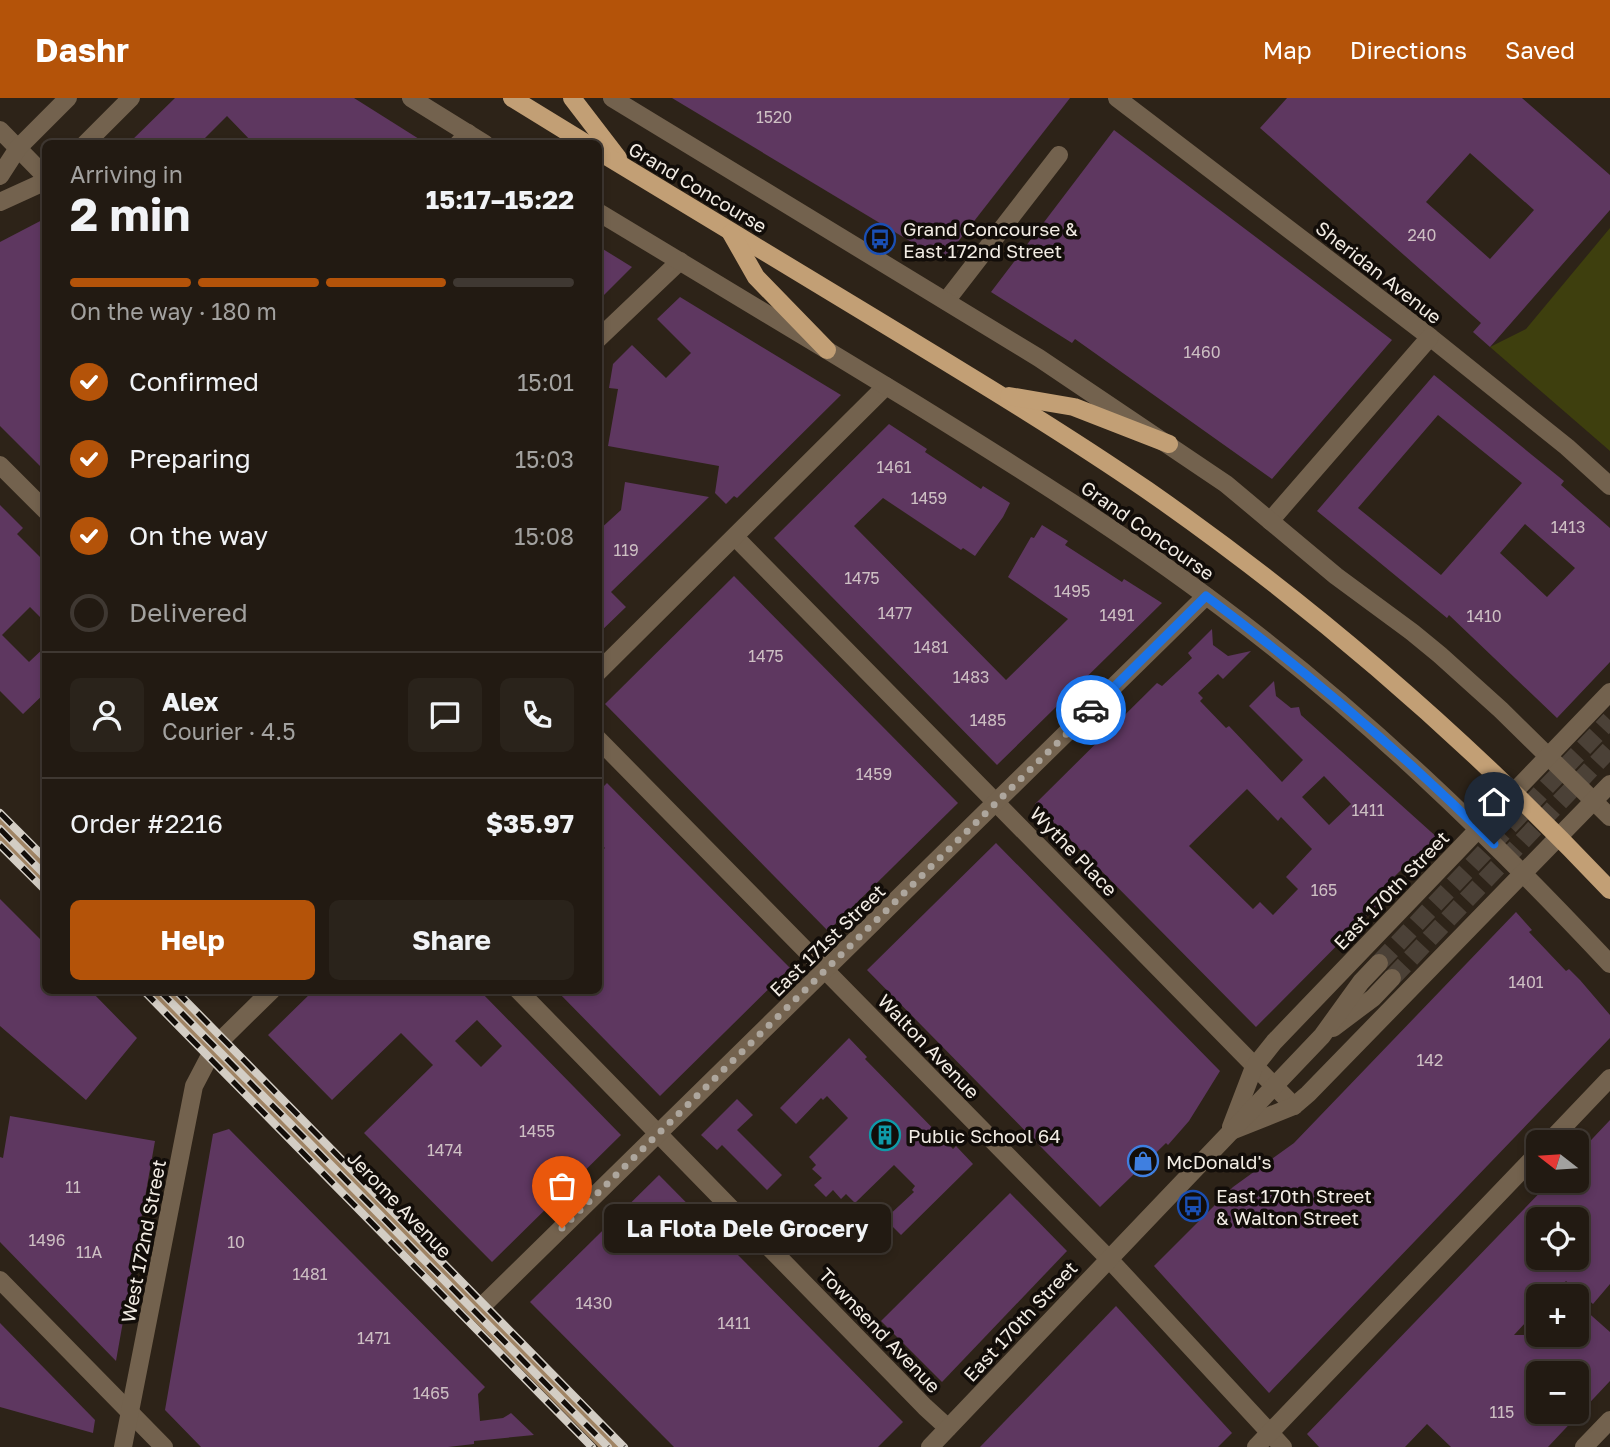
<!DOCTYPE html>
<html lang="en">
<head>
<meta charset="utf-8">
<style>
  body { margin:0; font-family:"Golos Text",sans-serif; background:#2a231b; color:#f1f3f6; height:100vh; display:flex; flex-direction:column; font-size:26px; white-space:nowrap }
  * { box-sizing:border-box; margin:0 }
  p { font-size:23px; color:#a2a19f }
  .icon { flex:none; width:38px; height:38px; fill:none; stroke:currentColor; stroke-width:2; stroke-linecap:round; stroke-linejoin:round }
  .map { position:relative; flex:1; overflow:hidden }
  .sheet { position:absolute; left:42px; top:42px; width:560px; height:854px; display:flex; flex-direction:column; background:#221a12; border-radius:10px; box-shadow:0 4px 10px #0003,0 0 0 2px #3f3832 }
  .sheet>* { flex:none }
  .needle { width:46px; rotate:287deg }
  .buttons { position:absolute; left:1526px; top:1032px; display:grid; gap:14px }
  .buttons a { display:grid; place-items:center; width:63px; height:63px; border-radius:10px; background:#221a12; box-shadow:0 4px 10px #0003,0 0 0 2px #3f3832; font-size:35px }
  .pin { position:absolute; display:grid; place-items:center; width:60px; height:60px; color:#fff; margin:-72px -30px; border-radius:50% 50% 50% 0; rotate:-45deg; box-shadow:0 0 7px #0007 }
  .pin .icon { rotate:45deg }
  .courier { position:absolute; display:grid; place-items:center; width:70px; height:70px; margin:-35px; border:5px solid #1a73e8; border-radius:50%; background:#fff; color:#222; box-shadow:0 2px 9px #0007 }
  .bubble { position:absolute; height:49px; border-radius:10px; background:#221a12; box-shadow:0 4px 10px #0003,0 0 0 2px #3f3832; font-size:23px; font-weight:700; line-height:49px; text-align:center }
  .head em { font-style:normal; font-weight:700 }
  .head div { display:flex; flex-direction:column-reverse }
  .head { display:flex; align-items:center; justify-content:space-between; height:119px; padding:0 28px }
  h1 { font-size:46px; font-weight:700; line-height:52px }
  .bar { display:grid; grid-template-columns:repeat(4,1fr); gap:10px 7px; align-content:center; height:84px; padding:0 28px }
  .bar i { height:9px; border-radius:5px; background:#3f3832 }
  .bar .current { background:#b45309 }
  .bar p { grid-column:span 4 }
  .line { display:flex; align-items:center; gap:18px; padding:0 28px; border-top:2px solid #3f3832 }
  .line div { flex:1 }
  .round { display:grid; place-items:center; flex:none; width:74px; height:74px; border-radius:10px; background:#2a231b }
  ol { padding:0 28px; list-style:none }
  li { display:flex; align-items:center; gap:21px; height:77px }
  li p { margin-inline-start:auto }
  li .icon { padding:7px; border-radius:50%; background:#b45309; color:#fff; stroke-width:4 }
  li:last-child { color:#a2a19f }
  li i { width:38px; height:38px; border:4px solid #3f3832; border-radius:50% }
  .button { display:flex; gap:14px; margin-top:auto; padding:14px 28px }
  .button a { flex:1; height:80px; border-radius:10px; background:#b45309; color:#fff; font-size:28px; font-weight:700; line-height:80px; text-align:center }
  .button a+a { background:#2a231b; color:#f1f3f6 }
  header { display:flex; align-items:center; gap:42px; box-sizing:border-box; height:98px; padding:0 35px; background:#b45309; color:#fff }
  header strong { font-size:33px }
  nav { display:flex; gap:38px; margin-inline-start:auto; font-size:24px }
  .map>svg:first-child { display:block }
  .green { fill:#3e3f0e }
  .building { fill:#5e3760; fill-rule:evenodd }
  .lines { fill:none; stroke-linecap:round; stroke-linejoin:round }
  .tertiary-tunnel { stroke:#4b4137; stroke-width:18; stroke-dasharray:18 9; stroke-linecap:butt }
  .minor { stroke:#73624e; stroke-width:18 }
  .tertiary { stroke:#73624e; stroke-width:18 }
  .secondary { stroke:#a08464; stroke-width:18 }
  .primary { stroke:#c29f75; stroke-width:18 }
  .rail-casing { stroke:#d3cdc4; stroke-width:8 }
  .rail { stroke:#120d09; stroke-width:5; stroke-dasharray:16; stroke-linecap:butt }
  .done { stroke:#ada69d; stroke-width:7; stroke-dasharray:0 12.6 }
  .route { stroke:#1a73e8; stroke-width:9 }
  .labels { text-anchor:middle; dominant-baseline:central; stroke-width:7; stroke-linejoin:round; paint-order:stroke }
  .number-label { font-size:16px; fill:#cdbfc3 }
  .street-label { font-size:19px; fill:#f2ece4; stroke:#120d09 }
  .poi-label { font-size:19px; fill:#f2ece4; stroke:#120d09; text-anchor:start }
</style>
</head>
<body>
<header>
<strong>Dashr</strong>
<nav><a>Map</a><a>Directions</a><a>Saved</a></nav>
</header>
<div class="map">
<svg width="1610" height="1349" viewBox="0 0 1610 1349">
  <rect width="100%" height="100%" fill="#2d2318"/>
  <path class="green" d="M1610,130V353L1490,249L1526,231Z"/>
  <g class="building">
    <path d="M175,0H354L427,46H254L227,18L199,46H128Z"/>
    <path d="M672,0H1070L943,163Z"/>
    <path d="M1287,0H1522L1610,77V112L1490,249L1473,234L1481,225L1260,30ZM1470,55L1534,112L1490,161L1426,104Z"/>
    <path d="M1114,32L1392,242L1272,381L1075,241L1072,245L991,194Z"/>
    <path d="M46,120V374L0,328V144Z"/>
    <path d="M598,148L632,169L598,203Z"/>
    <path d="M680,199L841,297L737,400L734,398L726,406L715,395L719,368L608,348L618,291L609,290L613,266L632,247L666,280L691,255L657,221Z"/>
    <path d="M1434,277L1564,383L1561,387L1610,430V564L1557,620L1449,517L1447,520L1317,413ZM1438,317L1522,385L1441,477L1358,410ZM1525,426L1575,470L1547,499L1500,455Z"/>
    <path d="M889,326L927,351L925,354L981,391L983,388L1010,405L1003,419L975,458L963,450L961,452L883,400L854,428L1006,582L1068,521L1008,479L1031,439L1034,440L1042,427L1068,443L1065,447L1122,484L1124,481L1162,505L997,667L774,440Z"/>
    <path d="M625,384L709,399L611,494L626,509L598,536V433L621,412Z"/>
    <path d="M0,407L23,430L17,436L46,465V525L30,509L2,537L29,564L46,548V594L23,616L0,593Z"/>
    <path d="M734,478L958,705L828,833L605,606Z"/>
    <path d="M1212,531L1213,547L1228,558L1251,553L1223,581L1218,576L1198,595L1203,600L1200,603L1226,630L1229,628L1282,684L1303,662L1249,608L1274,583L1276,598L1291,610L1299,609L1301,617L1440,742L1423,759L1418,755L1383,790L1388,796L1256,929L1035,706L1157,585L1162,588L1192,560L1188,555ZM1324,678L1351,706L1329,727L1302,699ZM1247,691L1278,723L1281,719L1312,751L1286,779L1298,791L1273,817L1260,804L1253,811L1189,748Z"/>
    <path d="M607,685L790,870L660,998L556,892H598V756L605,750L598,743V694Z"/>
    <path d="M996,745L1220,973L1189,1023L1168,1047L1166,1045L1100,1109L867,872Z"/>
    <path d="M0,801L46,847V892H90L137,940L86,1002L0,928Z"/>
    <path d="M1516,814L1532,832L1529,834L1566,873L1569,871L1580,882L1610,917V940L1269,1295L1154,1168L1233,1089L1294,1045Z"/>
    <path d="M314,892H479L621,1037L492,1164L364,1035L433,967L401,935L332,1002L268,937ZM477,922L502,948L481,969L455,943Z"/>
    <path d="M849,940L867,959L865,961L953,1051L956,1048L973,1066L901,1137L885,1121L914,1094L912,1092L915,1088L894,1067L855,1105L846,1096L841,1101L833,1092L826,1099L814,1087L822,1080L812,1071L816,1067L809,1059L848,1020L827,998L823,1002L821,1000L796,1026L780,1010Z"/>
    <path d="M737,1001L753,1017L737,1032L782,1077L767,1092L722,1047L717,1052L701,1037Z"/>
    <path d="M10,1018L155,1043L116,1263L0,1144V1059L3,1060Z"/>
    <path d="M1610,1022V1186L1593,1206L1566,1183L1550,1199H1538V1211L1514,1237H1577V1220L1584,1211L1610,1234V1283L1548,1349H1451L1427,1326L1405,1349H1319L1307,1336L1551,1083H1577V1057ZM1538,1122H1577V1160H1538V1150L1531,1143L1538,1136ZM1538,1276H1577V1314H1538Z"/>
    <path d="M229,1031L485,1289L478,1296L480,1323L503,1320L511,1315L534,1337L474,1343V1346L448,1349H201L165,1312L213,1036Z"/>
    <path d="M659,1077L903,1324L878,1349H674L530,1204Z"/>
    <path d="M1010,1095L1067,1153L942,1284L881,1223Z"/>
    <path d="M1116,1208L1232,1335L1218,1349H980Z"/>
    <path d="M0,1225L95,1322L93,1335L0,1309Z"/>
  </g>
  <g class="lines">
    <g class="tertiary-tunnel">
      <path d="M1379,865L1610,622"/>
      <path d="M1392,880L1610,651"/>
    </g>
    <g class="minor">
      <path d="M1117,0L1430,239L1567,349L1610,388"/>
      <path d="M0,32L46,79"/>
      <path d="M85,46L131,0"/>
      <path d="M458,46L468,35"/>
      <path d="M0,78L18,50L68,0"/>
      <path d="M0,104L46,83"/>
      <path d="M946,203L1059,57"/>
      <path d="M598,241L680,163"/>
      <path d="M0,367L46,413"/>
      <path d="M1270,423L1430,239"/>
      <path d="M735,439L1294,1008"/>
      <path d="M598,574L886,288"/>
      <path d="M598,641L1109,1161L1283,1349"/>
      <path d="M518,892L925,1309L948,1330"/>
      <path d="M1548,1045L1610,980"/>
      <path d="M0,1182L164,1349"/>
      <path d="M476,1214L1206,498"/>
      <path d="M123,1349L194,988L215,948L272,892"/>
      <path d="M1256,1349L1538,1055"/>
      <path d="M1584,1349L1610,1322"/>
    </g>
    <g class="tertiary">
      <path d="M411,0L485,46"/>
      <path d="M612,0L1039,260L1226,386L1336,478L1412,534L1440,557L1501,612L1610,719"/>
      <path d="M598,114C704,178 809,241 914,305C1019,370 1123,435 1221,509C1363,615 1489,737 1610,866"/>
      <path d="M1333,930L1373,900L1392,880"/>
      <path d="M1231,1029L1254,969L1274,944L1610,594"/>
      <path d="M1234,1032L1294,1008L1308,996L1610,686"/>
      <path d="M930,1349L1322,938L1361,884L1379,865"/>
    </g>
    <g class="secondary">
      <path d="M0,730L46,776"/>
      <path d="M160,892L611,1349"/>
    </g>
    <g class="primary">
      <path d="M512,0L587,46"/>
      <path d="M572,0L618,60"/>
      <path d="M598,53C690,108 782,165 874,220C966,276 1058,331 1147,392C1315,509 1470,644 1610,792"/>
      <path d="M731,135L756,179L827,252"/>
      <path d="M1009,298L1074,309L1169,346"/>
    </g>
    <g class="rail-casing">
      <g id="rail">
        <path d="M0,715L46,761"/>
        <path d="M0,731L46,778"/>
        <path d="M0,747L46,793"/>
        <path d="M143,892L592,1349"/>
        <path d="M159,892L608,1349"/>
        <path d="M175,892L624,1349"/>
      </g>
    </g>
    <use href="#rail" class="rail"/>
  </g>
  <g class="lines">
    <path class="done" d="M562,1130L1091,612"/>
    <path class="route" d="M1091,612L1206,498C1307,574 1404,656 1494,746"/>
  </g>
  <defs>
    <g id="bus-ring" transform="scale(1.575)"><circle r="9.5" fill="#120d09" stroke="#1a4fb4" stroke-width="1.5"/><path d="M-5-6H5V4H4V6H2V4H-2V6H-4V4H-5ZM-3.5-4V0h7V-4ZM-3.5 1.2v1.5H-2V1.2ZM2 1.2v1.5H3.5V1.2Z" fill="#1a4fb4"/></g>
    <g id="building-ring" transform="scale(1.575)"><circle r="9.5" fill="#120d09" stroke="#0f9aa8" stroke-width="1.5"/><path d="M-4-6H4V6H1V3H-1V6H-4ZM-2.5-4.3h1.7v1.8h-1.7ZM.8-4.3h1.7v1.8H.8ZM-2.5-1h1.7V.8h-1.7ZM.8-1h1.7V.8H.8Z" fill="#0f9aa8"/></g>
    <g id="shop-ring" transform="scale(1.575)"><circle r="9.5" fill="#120d09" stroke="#3f7fe0" stroke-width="1.5"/><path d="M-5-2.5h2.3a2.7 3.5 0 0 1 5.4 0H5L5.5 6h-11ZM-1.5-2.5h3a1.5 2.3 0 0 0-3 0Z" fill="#3f7fe0"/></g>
  </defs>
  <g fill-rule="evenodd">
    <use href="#bus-ring" x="880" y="141"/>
    <use href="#building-ring" x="885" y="1037"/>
    <use href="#shop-ring" x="1143" y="1063"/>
    <use href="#bus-ring" x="1193" y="1108"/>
  </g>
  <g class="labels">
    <g class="number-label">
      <text x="774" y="19">1520</text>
      <text x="1422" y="137">240</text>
      <text x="1202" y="254">1460</text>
      <text x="894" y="369">1461</text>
      <text x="929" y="400">1459</text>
      <text x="1568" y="429">1413</text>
      <text x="626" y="452">119</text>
      <text x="862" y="480">1475</text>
      <text x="1072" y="493">1495</text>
      <text x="895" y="515">1477</text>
      <text x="1117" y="517">1491</text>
      <text x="1484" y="518">1410</text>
      <text x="931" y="549">1481</text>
      <text x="766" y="558">1475</text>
      <text x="971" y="579">1483</text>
      <text x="988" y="622">1485</text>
      <text x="874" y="676">1459</text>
      <text x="1368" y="712">1411</text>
      <text x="1324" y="792">165</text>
      <text x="1526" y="884">1401</text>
      <text x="1430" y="962">142</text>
      <text x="537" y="1033">1455</text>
      <text x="445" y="1052">1474</text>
      <text x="73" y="1089">11</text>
      <text x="47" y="1142">1496</text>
      <text x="236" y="1144">10</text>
      <text x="89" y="1154">11A</text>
      <text x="310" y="1176">1481</text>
      <text x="594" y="1205">1430</text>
      <text x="734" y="1225">1411</text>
      <text x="374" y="1240">1471</text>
      <text x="431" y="1295">1465</text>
      <text x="1502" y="1314">115</text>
    </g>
    <g class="street-label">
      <text transform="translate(698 89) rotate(31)">Grand Concourse</text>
      <text transform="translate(1379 174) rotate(38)">Sheridan Avenue</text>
      <text transform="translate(1148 432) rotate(35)">Grand Concourse</text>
      <text transform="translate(1074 753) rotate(46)">Wythe Place</text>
      <text transform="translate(1391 792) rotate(-46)">East 170th Street</text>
      <text transform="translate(827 842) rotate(-44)">East 171st Street</text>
      <text transform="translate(929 948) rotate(46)">Walton Avenue</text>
      <text transform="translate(400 1106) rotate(46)">Jerome Avenue</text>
      <text transform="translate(143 1143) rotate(-79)">West 172nd Street</text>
      <text transform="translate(1020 1223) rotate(-47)">East 170th Street</text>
      <text transform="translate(880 1232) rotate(46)">Townsend Avenue</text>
    </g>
    <g class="poi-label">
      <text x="903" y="130">Grand Concourse &amp;<tspan x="903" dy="22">East 172nd Street</tspan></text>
      <text x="908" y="1037">Public School 64</text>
      <text x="1166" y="1063">McDonald's</text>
      <text x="1216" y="1097">East 170th Street<tspan x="1216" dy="22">&amp; Walton Street</tspan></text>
    </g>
  </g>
</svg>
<div class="buttons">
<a><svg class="needle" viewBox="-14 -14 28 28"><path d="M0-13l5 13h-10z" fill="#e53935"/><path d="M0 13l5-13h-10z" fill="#a2a19f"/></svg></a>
<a><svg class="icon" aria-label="locate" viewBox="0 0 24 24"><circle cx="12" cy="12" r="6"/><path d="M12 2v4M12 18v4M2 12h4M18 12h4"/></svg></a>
<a>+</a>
<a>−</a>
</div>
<div class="pin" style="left:562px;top:1130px;background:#ea580c"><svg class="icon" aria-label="bag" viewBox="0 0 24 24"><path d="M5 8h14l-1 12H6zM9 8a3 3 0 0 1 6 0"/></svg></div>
<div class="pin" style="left:1494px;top:746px;background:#1f2937"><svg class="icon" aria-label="home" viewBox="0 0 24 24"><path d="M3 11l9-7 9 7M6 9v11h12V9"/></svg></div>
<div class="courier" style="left:1091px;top:612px"><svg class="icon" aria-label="car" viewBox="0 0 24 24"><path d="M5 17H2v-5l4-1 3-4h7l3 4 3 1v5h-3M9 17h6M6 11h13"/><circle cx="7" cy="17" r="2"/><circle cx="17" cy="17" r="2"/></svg></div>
<div class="bubble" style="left:604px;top:1106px;width:287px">La Flota Dele Grocery</div>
<section class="sheet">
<div class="head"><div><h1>2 min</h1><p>Arriving in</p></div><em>15:17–15:22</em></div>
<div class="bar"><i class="current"></i><i class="current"></i><i class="current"></i><i></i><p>On the way · 180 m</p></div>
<ol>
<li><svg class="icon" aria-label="check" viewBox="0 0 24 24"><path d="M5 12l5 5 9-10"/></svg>Confirmed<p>15:01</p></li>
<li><svg class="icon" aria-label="check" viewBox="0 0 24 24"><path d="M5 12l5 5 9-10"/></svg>Preparing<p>15:03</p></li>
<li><svg class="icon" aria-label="check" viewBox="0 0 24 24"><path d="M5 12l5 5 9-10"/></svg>On the way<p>15:08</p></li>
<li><i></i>Delivered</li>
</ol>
<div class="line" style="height:126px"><a class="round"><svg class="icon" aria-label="person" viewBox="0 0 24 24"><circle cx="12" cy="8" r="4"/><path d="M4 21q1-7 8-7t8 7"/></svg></a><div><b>Alex</b><p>Courier · 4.5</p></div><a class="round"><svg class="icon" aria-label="chat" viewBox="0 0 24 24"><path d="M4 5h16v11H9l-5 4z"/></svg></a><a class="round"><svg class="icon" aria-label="phone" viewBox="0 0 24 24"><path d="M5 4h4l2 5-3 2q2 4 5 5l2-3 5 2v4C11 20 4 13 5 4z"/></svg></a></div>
<div class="line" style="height:91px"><div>Order #2216</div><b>$35.97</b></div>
<div class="button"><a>Help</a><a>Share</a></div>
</section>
</div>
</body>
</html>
